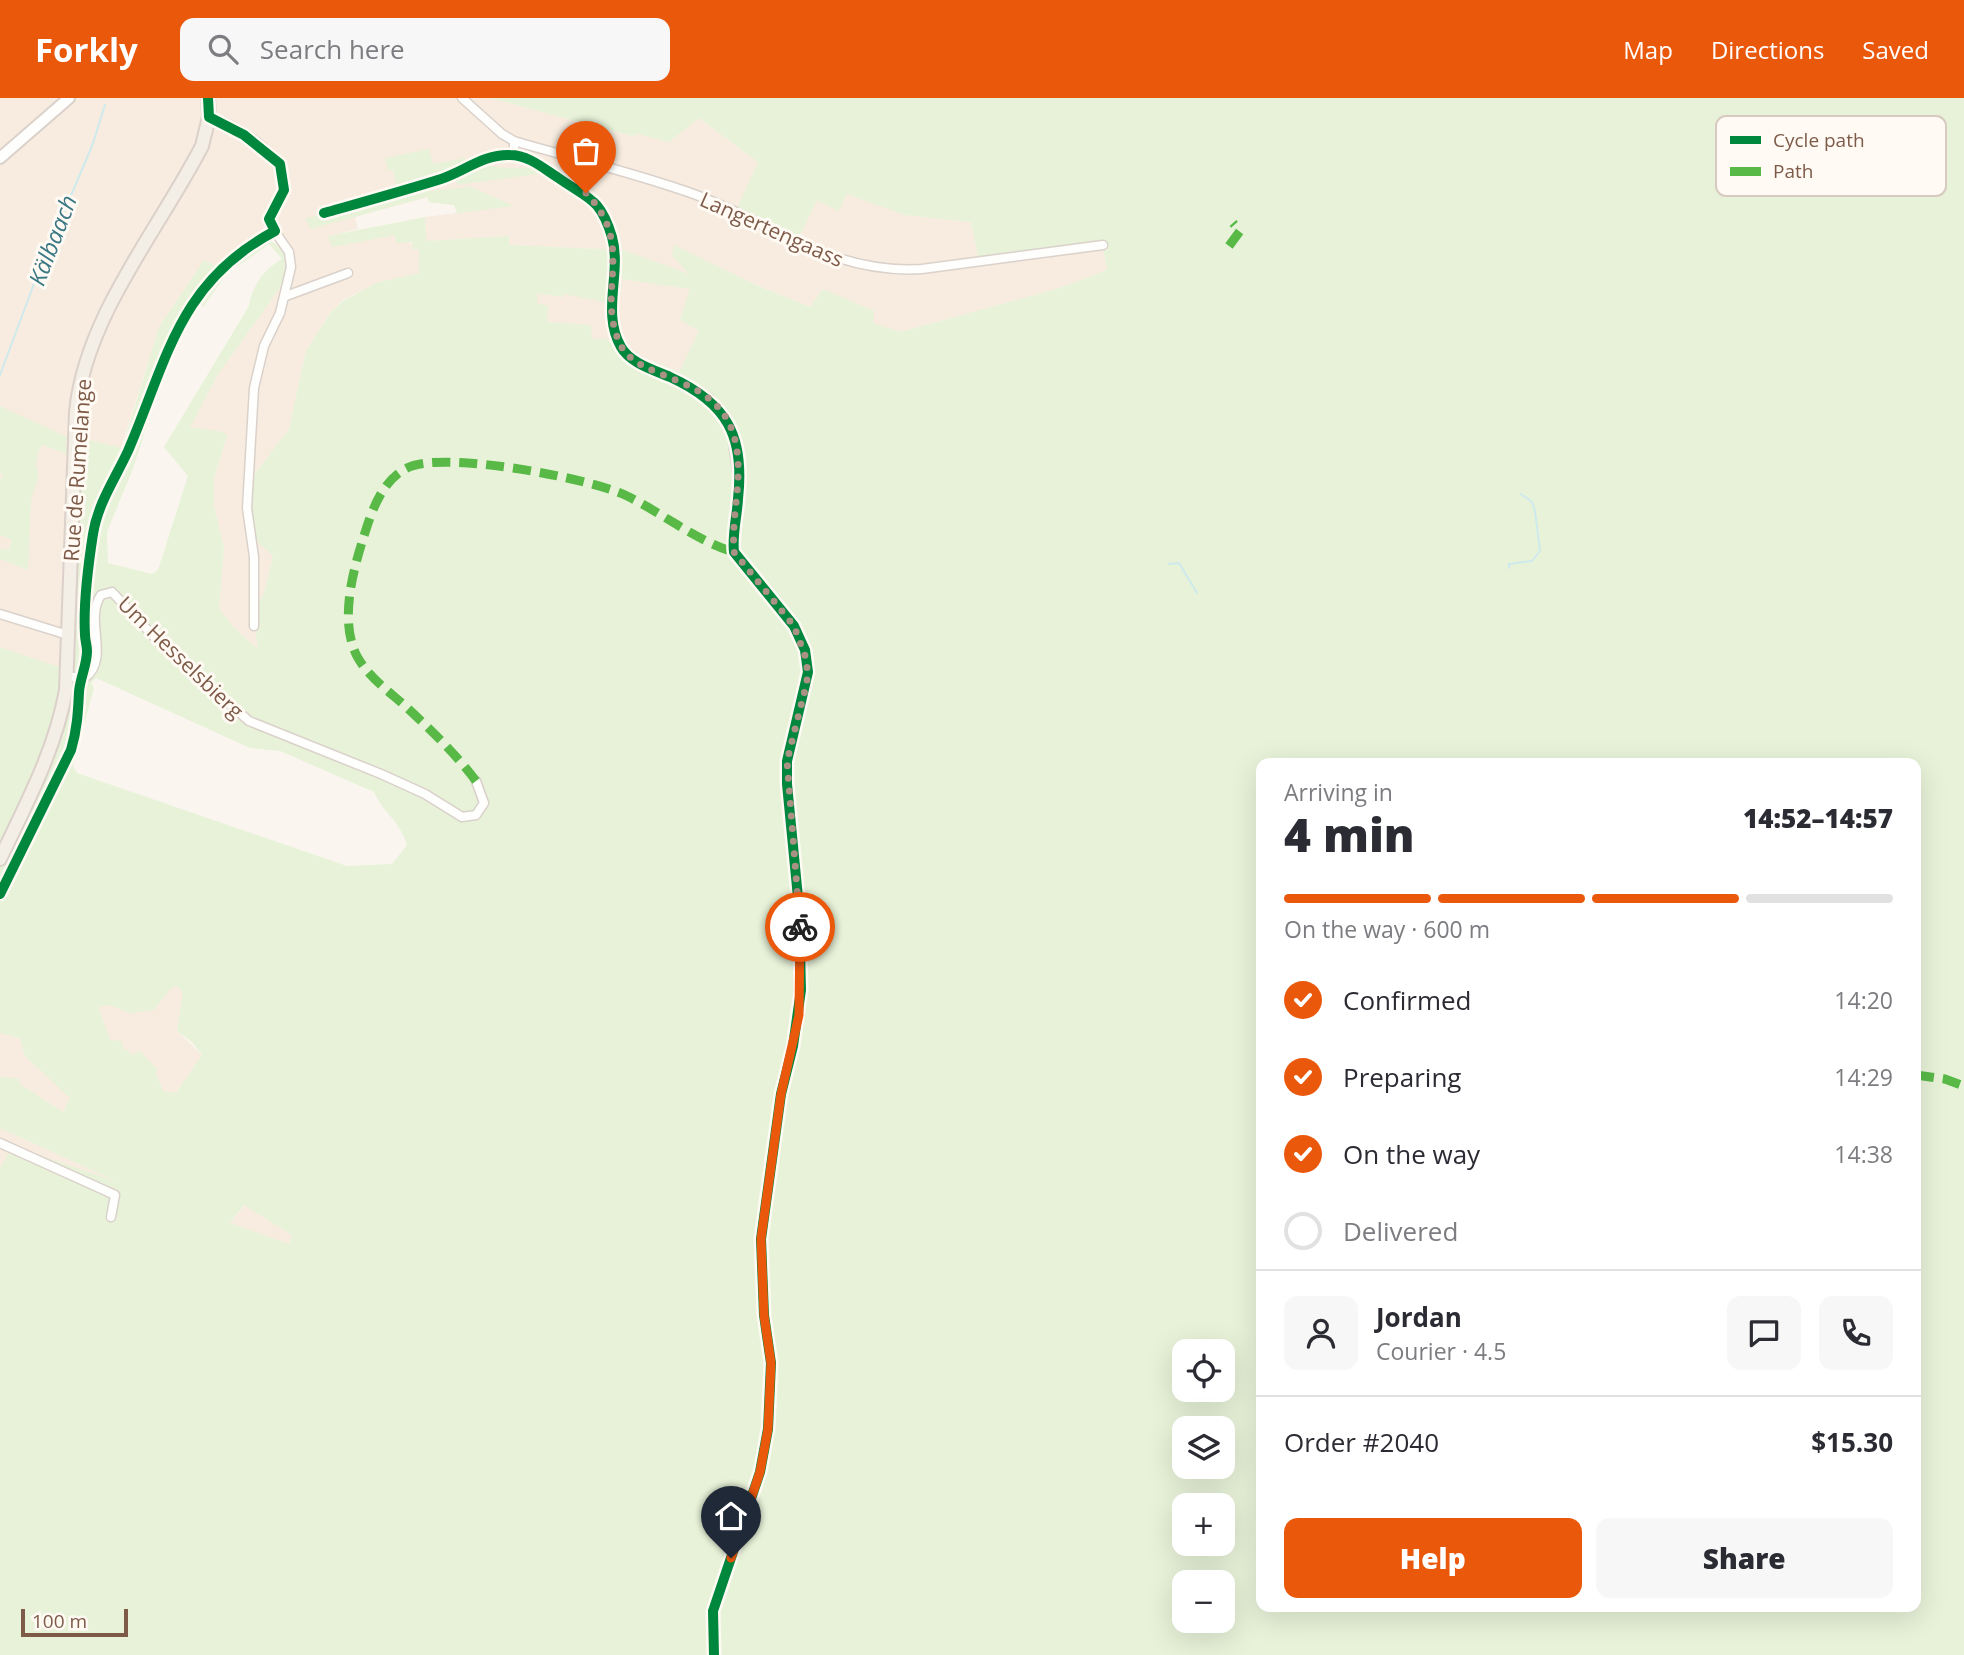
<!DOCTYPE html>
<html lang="en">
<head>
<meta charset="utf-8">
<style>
  body { margin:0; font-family:"Open Sans",sans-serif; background:#f7f7f7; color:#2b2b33; height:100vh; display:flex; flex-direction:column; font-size:26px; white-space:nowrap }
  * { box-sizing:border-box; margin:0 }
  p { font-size:23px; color:#7c7c81 }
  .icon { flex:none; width:38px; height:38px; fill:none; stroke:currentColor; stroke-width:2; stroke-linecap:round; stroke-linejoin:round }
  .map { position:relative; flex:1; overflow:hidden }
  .details { position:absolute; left:1256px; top:660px; width:665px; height:854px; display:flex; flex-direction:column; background:#fff; border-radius:14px; box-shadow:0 7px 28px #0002 }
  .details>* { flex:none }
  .buttons { position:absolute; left:1172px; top:1241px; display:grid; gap:14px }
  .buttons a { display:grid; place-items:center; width:63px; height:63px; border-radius:14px; background:#fff; box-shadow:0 7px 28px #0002; font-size:35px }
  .scale { position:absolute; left:21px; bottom:18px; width:107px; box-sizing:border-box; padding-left:7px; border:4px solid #7e5b49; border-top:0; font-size:19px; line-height:24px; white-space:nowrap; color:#7e5b49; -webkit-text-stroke:5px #fffaf3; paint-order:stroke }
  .pin { position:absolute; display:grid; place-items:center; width:60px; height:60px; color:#fff; margin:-72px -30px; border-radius:50% 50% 50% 0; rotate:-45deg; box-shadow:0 0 7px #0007 }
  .pin .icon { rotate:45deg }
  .courier { position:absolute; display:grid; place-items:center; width:70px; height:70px; margin:-35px; border:5px solid #ea580c; border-radius:50%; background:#fff; color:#222; box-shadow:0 2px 9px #0007 }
  .headline em { font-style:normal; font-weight:800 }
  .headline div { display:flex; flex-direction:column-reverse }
  .headline { display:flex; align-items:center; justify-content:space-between; height:119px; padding:0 28px }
  h1 { font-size:46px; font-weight:800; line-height:52px }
  .bar { display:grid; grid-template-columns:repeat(4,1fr); gap:10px 7px; align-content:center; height:84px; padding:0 28px }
  .bar i { height:9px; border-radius:5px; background:#e1e1e2 }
  .bar .on { background:#ea580c }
  .bar p { grid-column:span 4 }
  .line { display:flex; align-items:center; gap:18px; padding:0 28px; border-top:2px solid #e1e1e2 }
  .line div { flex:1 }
  .round { display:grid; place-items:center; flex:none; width:74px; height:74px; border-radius:14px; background:#f7f7f7 }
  ol { padding:0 28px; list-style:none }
  li { display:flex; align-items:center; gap:21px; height:77px }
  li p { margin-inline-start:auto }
  li .icon { padding:7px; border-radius:50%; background:#ea580c; color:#fff; stroke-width:4 }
  li:last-child { color:#7c7c81 }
  li i { width:38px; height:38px; border:4px solid #e1e1e2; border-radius:50% }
  .action { display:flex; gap:14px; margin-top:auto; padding:14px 28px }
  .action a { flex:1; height:80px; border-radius:14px; background:#ea580c; color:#fff; font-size:28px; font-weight:800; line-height:80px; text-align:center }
  .action a+a { background:#f7f7f7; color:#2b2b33 }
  header { display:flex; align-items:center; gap:42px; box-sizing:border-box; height:98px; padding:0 35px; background:#ea580c; color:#fff }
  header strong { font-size:33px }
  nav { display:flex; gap:38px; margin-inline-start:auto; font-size:24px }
  .search { width:490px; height:63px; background:#f7f7f7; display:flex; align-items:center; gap:18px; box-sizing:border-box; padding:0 24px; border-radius:14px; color:#7c7c81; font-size:26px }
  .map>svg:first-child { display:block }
  .residential { fill:#f7ecdf }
  .green { fill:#e7f2d8; fill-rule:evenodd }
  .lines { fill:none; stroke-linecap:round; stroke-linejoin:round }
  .stream { stroke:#ceeaed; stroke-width:2 }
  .street-casing { stroke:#dad1cb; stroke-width:11 }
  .secondary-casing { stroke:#dad1ca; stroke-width:14 }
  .primary-casing { stroke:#dcd1ca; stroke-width:16 }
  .street { stroke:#fefefd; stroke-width:8 }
  .secondary { stroke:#fefefd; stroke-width:10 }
  .primary { stroke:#f4efe6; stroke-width:12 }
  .quiet { stroke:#58b947; stroke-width:9; stroke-dasharray:18 9; stroke-linecap:butt }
  .cycleway-casing { stroke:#fffaf3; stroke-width:15 }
  .cycleway { stroke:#00873e; stroke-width:10 }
  .done { stroke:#a99183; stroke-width:7; stroke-dasharray:0 12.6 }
  .route { stroke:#ea580c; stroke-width:9 }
  .labels { text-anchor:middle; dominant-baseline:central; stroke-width:6; stroke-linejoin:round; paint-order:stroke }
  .street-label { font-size:21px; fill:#7e5b49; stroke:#fffaf3 }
  .water-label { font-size:23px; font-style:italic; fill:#3a7884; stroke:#fffaf3 }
  .key { fill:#fffaf3; stroke:#d8cac0; stroke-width:2 }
  .key-label { font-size:19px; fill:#7e5b49 }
</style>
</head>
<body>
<header>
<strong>Forkly</strong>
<div class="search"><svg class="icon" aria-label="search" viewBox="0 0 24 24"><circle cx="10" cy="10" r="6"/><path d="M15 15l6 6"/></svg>Search here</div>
<nav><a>Map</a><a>Directions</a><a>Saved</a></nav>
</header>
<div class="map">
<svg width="1964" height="1557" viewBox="0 0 1964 1557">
  <rect width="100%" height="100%" fill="#faf6ef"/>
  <g class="residential">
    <path d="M0,0H490L632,38L638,36L669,44L699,20L758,64L799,139L817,101L847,95L905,117L971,124L979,162L1103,147L1107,172L1060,190L901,234L872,225L823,191L810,209L723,173L708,189L623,152L509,147L508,138L426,143L425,119L457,115L454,107L429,104L428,99L355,119L358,131L329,138L395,136L419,150V175L376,185L343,202L331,214L306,253L289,331L248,385L273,458L264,496L253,514L258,551L233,529L219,511L224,450L214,408V380L227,338L223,334L189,330L218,276L282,187L287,166L274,142L230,164L222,172L204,162L159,229L121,350L82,341L74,574L0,549Z"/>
    <path d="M614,180L691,191L699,233L679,274L653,263L642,266L624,260L607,241H592L590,227L547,224L537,205V195L562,199V196Z"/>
    <path d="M173,886L184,890L177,933L202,957L176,995L163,993L156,976L110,943L98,909L100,904L111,907Z"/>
    <path d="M0,935L20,940L25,958L71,1000L63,1014L20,986L18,981L0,979Z"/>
    <path d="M0,1030L184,1114L219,1138L245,1107L292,1137L281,1168L0,1098Z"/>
  </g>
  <g class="green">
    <path d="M490,0H1964V1557H0V1070L13,1048L118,1084L0,1030V979L19,981L20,986L63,1014L70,1000L25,958L20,940L0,935V549L74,574L82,340L122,350L159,229L204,162L223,172L266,138L285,155L287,166L282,187L218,276L190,329L223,334L227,338L214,380V408L224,450L219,510L233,529L258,551L253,514L264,496L273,458L252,439L248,385L289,331L306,253L331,214L343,203L376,185L419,175V151H413L412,144L396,145L395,137L332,149L328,138L425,119L426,143L509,138V147L623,152L689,176L672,157L674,147L758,188L810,209L823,191L874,213L873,225L901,234L1060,190L1107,172L1103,148L979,163L971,124L905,117L847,96L838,113L817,102L799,139L737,110L758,64L699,20L669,44L638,36L632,38ZM269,146L282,161C264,171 252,188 249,208L164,349L188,378L158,472L152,476L108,465L107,434L134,368L168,261L196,206L203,209L234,166L238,168ZM614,180L690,191L680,222L699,233L679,274L653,263C632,269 621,256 607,241H592L591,227L547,224L548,208L537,205V195L563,199V196L611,205ZM96,580L250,650L280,653L374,694C384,716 400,723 407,747L392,766L347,768L77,675L73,668L94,590L91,585ZM1262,665H1916V1508H1262ZM177,888L183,895L177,933L193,945L202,957L176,995L163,993L156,976L157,971L140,953L133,957L123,950L121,943L110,942L98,909L110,907L129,915L154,912L170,891ZM244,1107L292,1137L289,1146L230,1125ZM1185,1253H1223V1292H1185ZM1185,1330H1223V1368H1185ZM1185,1407H1223V1446H1185ZM1185,1484H1223V1522H1185Z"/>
    <path d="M429,51L433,66L465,60L466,65L443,76L396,87L393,72H388L385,60Z"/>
    <path d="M475,64C486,70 533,73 542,67L547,71L538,76L457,87L456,83L464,79L467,69Z"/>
    <path d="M420,87L430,93L471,89L514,108L457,115L454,107L429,104L427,99L311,131L305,121Z"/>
    <path d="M0,308L69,340L65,344L68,356L43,347L39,351L36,367L39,378L31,401L28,472L0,461V451H9L12,442L0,437V381L3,379L0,373Z"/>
  </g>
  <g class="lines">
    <g class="stream">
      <path d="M0,277L38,175L92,48L105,7"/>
      <path d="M1169,466L1179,465L1197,495"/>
      <path d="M1509,470V466L1532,463L1540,453L1535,413L1532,404L1521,396"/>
    </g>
    <g class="street-casing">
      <g id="street">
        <path d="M462,0L502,36L514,43C572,60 631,74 688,94C770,122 829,177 922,171L1103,147"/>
        <path d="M209,19C238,27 286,57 284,90C283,104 271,112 269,125L289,154L291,169L280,215L264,248L254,290L247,410L254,459V528"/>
        <path d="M514,43V56L542,67L557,80L585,95L601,112L614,151L612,220L622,250L642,266L709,300L731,330L739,385L734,454L794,528L805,552L808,574L787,663V686L799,810L801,892L793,948L781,996L761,1141L764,1217L771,1265L768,1331L760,1374L713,1513L714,1557"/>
        <path d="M286,198L348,175"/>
        <path d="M0,516L68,537"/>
        <path d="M67,579H86C110,559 84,522 101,497L112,494L159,544L249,623L381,676L425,696L462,719L476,717L484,705L476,683"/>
        <path d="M0,1045L115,1097L111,1119"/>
      </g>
    </g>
    <g class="secondary-casing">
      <path id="secondary" d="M0,60L69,0"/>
    </g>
    <g class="primary-casing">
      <path id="primary" d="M0,761C26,706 55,653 66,592L76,314C85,219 158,133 202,48L209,19L208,0"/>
    </g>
    <use href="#street" class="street"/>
    <use href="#secondary" class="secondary"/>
    <use href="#primary" class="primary"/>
    <g class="quiet">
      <path d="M1229,148L1240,133L1233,125"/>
      <path d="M476,683C455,655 429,630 403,606C387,592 369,579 358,560C339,526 352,476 363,441C371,415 381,383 407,370C441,352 589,380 625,397C659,413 698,444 734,454"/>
      <path d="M1916,977L1945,981L1964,988"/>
    </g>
    <g class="cycleway-casing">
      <g id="cycleway">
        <path d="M324,115C363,104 403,93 441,81C465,73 484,56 510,57C528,57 543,70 557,79C588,101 600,99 612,139C622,175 601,214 621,249C630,265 654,272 670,279C727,305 745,338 738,401C737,419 732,436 734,454L794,528L805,552L808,574L787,663V686L799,810L801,892L793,948L781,996L761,1141L764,1217L771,1265L768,1331L760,1374L713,1513L714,1557"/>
        <path d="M0,796L71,652C77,632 78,615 79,594C80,580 87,567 87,553C87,547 85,542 85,537C83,504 88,468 93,436C98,405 115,381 128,353C167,263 178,184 275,133L269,121L284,92L280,66L244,37L209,19L208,0"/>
      </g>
    </g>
    <use href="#cycleway" class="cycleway"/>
  </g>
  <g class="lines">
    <path class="done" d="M586,95C637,148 595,192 620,246C638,285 719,274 735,342C744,380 731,416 734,454L794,528L807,563V584L787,663L800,829"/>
    <path class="route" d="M731,1460L760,1374L768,1331L771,1265L764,1217L761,1141L781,996L799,917L800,829"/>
  </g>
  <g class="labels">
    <g class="street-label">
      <text transform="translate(772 131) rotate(24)">Langertengaass</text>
      <text transform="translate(77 372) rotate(-86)">Rue de Rumelange</text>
      <text transform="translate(181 559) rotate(44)">Um Hesselsbierg</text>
    </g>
    <g class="water-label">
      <text transform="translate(52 142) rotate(-69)">Kälbaach</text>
    </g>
  </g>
  <rect x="1716" y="18" width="230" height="80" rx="10" class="key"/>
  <rect x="1730" y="38" width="31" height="8" fill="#00873e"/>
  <rect x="1730" y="69" width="31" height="9" fill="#58b947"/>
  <g class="key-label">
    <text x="1773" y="49">Cycle path</text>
    <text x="1773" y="80">Path</text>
  </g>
</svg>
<div class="buttons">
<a><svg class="icon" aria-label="locate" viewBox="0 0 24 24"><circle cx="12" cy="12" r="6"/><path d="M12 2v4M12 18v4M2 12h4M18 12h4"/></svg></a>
<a><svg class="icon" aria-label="layers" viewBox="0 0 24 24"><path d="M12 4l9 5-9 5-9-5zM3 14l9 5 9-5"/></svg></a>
<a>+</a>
<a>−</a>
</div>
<div class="scale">100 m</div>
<div class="pin" style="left:586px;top:95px;background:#ea580c"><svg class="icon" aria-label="bag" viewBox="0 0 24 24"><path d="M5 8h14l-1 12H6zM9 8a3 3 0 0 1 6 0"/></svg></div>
<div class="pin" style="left:731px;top:1460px;background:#1f2937"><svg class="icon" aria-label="home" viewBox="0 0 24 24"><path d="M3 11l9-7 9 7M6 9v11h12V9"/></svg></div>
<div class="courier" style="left:800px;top:829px"><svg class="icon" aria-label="bike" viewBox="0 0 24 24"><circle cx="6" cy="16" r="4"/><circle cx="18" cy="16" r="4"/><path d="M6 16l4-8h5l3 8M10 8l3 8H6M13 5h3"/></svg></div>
<section class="details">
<div class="headline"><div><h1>4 min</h1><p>Arriving in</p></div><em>14:52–14:57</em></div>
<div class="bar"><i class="on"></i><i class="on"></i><i class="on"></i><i></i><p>On the way · 600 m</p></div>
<ol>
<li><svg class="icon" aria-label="check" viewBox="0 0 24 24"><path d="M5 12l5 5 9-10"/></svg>Confirmed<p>14:20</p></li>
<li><svg class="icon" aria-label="check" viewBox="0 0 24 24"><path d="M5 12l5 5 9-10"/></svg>Preparing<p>14:29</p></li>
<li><svg class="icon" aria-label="check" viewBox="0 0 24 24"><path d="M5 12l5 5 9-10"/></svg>On the way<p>14:38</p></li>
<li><i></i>Delivered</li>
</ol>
<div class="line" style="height:126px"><a class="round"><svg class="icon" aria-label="person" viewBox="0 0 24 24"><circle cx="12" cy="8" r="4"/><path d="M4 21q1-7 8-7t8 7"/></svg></a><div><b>Jordan</b><p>Courier · 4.5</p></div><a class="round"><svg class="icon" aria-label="chat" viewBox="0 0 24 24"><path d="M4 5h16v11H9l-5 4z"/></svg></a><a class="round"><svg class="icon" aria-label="phone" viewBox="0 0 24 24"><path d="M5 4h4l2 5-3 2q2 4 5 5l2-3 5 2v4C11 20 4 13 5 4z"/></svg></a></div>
<div class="line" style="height:91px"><div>Order #2040</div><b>$15.30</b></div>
<div class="action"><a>Help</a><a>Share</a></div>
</section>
</div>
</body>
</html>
